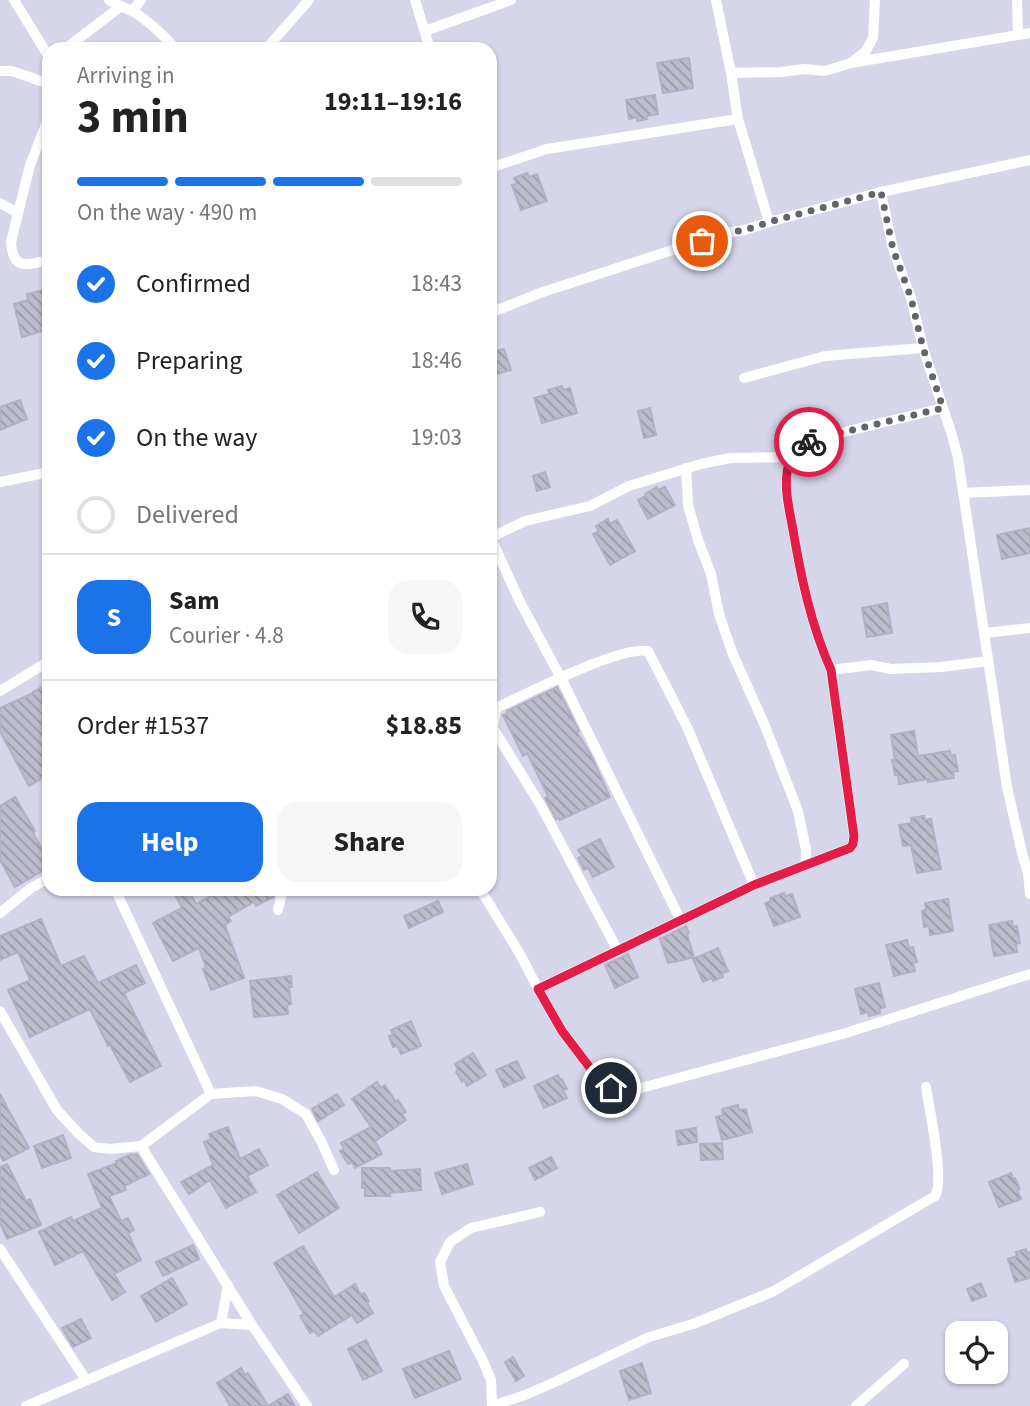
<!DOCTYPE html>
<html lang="en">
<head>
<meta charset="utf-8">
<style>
  body { margin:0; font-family:"Source Sans 3",sans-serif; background:#f6f6f6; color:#222; height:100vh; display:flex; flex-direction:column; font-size:26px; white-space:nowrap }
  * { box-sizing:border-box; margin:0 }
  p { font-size:23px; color:#767676 }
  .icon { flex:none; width:38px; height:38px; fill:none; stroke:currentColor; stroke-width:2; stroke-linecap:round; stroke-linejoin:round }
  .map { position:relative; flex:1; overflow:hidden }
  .sheet { position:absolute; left:42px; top:42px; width:455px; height:854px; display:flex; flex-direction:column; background:#fff; border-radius:21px; box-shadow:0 2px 5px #0004 }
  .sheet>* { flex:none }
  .controls { position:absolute; left:945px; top:1321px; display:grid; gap:14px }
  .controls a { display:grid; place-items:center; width:63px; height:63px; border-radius:14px; background:#fff; box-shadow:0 2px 5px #0004; font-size:35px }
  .pin { position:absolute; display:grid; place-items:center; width:60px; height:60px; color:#fff; margin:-30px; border:4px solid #fff; border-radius:50%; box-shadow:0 2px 7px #0007 }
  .courier { position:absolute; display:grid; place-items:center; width:70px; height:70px; margin:-35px; border:5px solid #e11d48; border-radius:50%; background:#fff; color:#222; box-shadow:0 2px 9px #0007 }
  .headline em { font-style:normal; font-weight:700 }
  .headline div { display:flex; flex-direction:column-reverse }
  .headline { display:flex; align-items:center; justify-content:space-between; height:119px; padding:0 35px }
  h1 { font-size:46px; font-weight:700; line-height:52px }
  .bar { display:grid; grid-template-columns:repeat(4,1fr); gap:10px 7px; align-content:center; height:84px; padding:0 35px }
  .bar i { height:9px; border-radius:5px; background:#e0e0e0 }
  .bar .on { background:#1a73e8 }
  .bar p { grid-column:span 4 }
  .line { display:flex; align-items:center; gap:18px; padding:0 35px; border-top:2px solid #e0e0e0 }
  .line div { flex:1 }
  .round { display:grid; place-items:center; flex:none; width:74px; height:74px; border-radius:21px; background:#f6f6f6 }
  ol { padding:0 35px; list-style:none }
  li { display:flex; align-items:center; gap:21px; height:77px }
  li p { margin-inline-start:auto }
  li .icon { padding:7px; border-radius:50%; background:#1a73e8; color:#fff; stroke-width:4 }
  li:last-child { color:#767676 }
  li i { width:38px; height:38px; border:4px solid #e0e0e0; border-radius:50% }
  .action { display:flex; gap:14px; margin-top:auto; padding:14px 35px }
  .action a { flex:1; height:80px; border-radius:21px; background:#1a73e8; color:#fff; font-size:28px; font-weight:700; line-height:80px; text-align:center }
  .action a+a { background:#f6f6f6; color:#222 }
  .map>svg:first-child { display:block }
  .building { fill:url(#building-back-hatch); stroke:#b2b0c6; stroke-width:2 }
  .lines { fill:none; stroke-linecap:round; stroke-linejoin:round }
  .minor { stroke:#fff; stroke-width:10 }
  .done { stroke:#64646c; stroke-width:7; stroke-dasharray:0 12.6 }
  .route { stroke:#e11d48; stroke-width:9 }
</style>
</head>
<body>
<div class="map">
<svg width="1030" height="1406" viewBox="0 0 1030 1406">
  <defs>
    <pattern id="building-back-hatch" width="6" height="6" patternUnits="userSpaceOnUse" patternTransform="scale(1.75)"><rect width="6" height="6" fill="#bcbccc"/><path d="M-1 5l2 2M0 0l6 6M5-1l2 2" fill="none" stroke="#9999a6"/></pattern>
  </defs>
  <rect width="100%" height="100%" fill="#d6d6eb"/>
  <g class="building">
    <path d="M689,58L693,88L663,93L657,63Z"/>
    <path d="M655,95L658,114L646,116L647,119L637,121V117L629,119L626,100Z"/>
    <path d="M527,173L529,177L537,174L547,201L521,210L512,185L517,184L514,178Z"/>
    <path d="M43,290L44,295L49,294V329L22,337L14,304L28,300L27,294Z"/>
    <path d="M504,349L511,370L490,376V352Z"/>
    <path d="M562,386L563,390L570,388L577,413L542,423L534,398L549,394L548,390Z"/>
    <path d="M20,400L27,419L0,430V407Z"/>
    <path d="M650,408L656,435L644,438L638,411Z"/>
    <path d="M545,472L550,487L537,491L533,476Z"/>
    <path d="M657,487L658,490L665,487L675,505L648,519L638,500L646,496L645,494Z"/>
    <path d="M608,519L610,524L617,520L635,551L610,565L593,534L599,531L596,526Z"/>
    <path d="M1030,528V553L1002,559L997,535Z"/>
    <path d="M887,603L892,633L867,637L862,608Z"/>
    <path d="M49,683V774L29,786L0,731V708L33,693V692Z"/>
    <path d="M557,687L579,731L577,732L591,755L610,797L560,820L558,818L556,819L545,798L548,796L527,753L523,756L503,715L508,713L507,711Z"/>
    <path d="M914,731L918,756L950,751L951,756L955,755L958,771L953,772L954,778L928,782V779L899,784L898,775H895L892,760H895L891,735Z"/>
    <path d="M15,797L35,831L33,833L49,861V867L15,887L0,860V806Z"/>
    <path d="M924,816L925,820L931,819L941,869L917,873L911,845L903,846L899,825L912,823L911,818Z"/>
    <path d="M600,839L614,867L593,877L588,868L584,870L578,858L582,856L578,850Z"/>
    <path d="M172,889H188L196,904L219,892L217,889H275L273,897L256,906L254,902L228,917L231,921L225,925L244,978L211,990L203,969L206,968L199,948L173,961L153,923L182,908Z"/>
    <path d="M784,893L785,896L792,894L800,917L774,926L765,903L771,901L770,898Z"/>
    <path d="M948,899L953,931L930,935L929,926L924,927L922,911L926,910L925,903Z"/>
    <path d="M438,901L443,912L409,928L404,916Z"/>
    <path d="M41,919L61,966L84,956L98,983L136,965L145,983L124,993L161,1066L130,1082L110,1045L108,1046L90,1009L30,1037L8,990L30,980L18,952L0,960V936Z"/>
    <path d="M1012,921L1013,927L1017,926L1020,943L1016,944L1017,952L994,956L989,925Z"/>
    <path d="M686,926L689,933L687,934L694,957L675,962V961L668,963L660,939Z"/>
    <path d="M907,940L909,948L913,947L917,962L913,963L915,971L894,976L886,945Z"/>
    <path d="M718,948L728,971L722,973L723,977L713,981L712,978L703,982L693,959Z"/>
    <path d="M628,954L638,977L615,988L605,965Z"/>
    <path d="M291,976L292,987H289L291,1004L287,1005L288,1014L254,1017L250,981Z"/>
    <path d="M879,983L885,1007L879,1009L880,1013L869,1016L868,1012L861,1014L855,989Z"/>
    <path d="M411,1021L421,1046L401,1054L397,1046L393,1047L389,1036L393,1035L391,1030Z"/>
    <path d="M473,1053L486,1075L467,1086L464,1080L462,1082L456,1072L458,1070L455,1064Z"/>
    <path d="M517,1061L525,1078L504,1087L496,1070Z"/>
    <path d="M558,1075L560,1080L562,1079L567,1089L563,1090L567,1098L544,1108L534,1086Z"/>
    <path d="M377,1082L381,1088L385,1085L396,1102L398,1100L406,1112L402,1114L406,1120L375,1141L382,1154L355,1168L352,1162L348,1164L340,1151L344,1149L341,1143L371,1127L352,1099Z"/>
    <path d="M0,1094L29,1148L3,1161L0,1155Z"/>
    <path d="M337,1094L344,1105L318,1121L312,1109Z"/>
    <path d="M738,1105L739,1110L746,1109L752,1132L722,1140L716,1117L723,1115L722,1109Z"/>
    <path d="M228,1127L240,1159L259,1149L268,1165L247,1176L256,1192L226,1208L210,1180L189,1194L181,1182L213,1165L204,1142L211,1139L209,1134Z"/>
    <path d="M696,1128L697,1142L678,1145L676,1131Z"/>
    <path d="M63,1135L71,1158L42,1168L34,1146Z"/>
    <path d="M722,1143L723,1159L701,1160L700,1144Z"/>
    <path d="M137,1154L149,1174L124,1186L126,1190L109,1196L121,1221L128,1218L134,1230L128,1233L141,1260L114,1274L125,1292L112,1300L83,1251L55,1265L39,1232L71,1217L73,1221L102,1208L88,1174L117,1163L116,1161L129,1155Z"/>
    <path d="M551,1157L557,1168L535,1180L529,1168Z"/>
    <path d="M7,1164L26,1201L30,1199L41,1225L7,1239L0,1223V1167Z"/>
    <path d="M467,1164L473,1184L442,1194L435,1173Z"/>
    <path d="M362,1168H390V1171L420,1169L421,1190L390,1193V1196H365V1188H362Z"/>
    <path d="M317,1172L339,1208L299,1233L277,1195Z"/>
    <path d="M1011,1173L1013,1179L1015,1178L1020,1189L1017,1190L1021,1199L999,1207L989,1182Z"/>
    <path d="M193,1245L199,1259L163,1276L156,1262Z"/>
    <path d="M303,1246L334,1297L355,1284L361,1295L364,1293L369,1301L367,1303L373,1313L357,1323L352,1315L318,1336L314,1331L310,1333L300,1316L304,1314L274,1263Z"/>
    <path d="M1026,1249L1027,1253L1030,1252V1278L1015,1282L1008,1259L1017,1256L1016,1252Z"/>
    <path d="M172,1278L187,1304L156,1322L141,1296Z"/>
    <path d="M981,1283L986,1296L972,1301L967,1289Z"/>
    <path d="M81,1319L91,1338L73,1347L62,1328Z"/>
    <path d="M366,1340L382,1371L363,1380L348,1349Z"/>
    <path d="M449,1351L461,1379L415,1398L403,1369Z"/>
    <path d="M513,1357L524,1376L516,1381L505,1362Z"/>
    <path d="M642,1363L651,1393L629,1400L620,1371Z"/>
    <path d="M241,1368L245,1375L248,1373L268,1406L288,1394L295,1406H230L217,1383Z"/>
  </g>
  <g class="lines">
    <g class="minor">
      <path d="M14,0L49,57"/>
      <path d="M109,0C117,5 126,8 134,12C150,22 164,36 176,49"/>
      <path d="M415,0L430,49"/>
      <path d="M716,0L731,73L738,119L769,222"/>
      <path d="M1017,0L1018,34"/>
      <path d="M132,11L141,0"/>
      <path d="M425,31L511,0"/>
      <path d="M65,49L120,7"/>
      <path d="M266,49L309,0"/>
      <path d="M851,63L1030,33"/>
      <path d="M0,71H12L49,84"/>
      <path d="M731,73L781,72L804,69L825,71L851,63L866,51L873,38L875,0"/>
      <path d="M49,117L30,165L11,242C13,271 26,265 49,260"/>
      <path d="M490,168L547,149L738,119"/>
      <path d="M881,192L893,249L911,298L923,348L952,435L958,458L1007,787L1022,853L1028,873L1030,894"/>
      <path d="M0,203L18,213"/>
      <path d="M490,313L540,293L725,233L745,230L769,222L881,192L1030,160"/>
      <path d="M744,378L825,356L923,348"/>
      <path d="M943,408L815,439C807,444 795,450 791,459C781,481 789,507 793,529C801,577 811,625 831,670L871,665L891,669L941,667L988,661"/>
      <path d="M686,468L688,505L698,540L711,574L719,614L732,652L765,726L798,811L806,850V865"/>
      <path d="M0,482L49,472"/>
      <path d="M963,493L1030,490"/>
      <path d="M490,538L525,521L590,506L629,486L701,464L730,458L791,457"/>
      <path d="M491,538L519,600L561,678L681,921"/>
      <path d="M985,633L1030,628"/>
      <path d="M0,691L49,661"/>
      <path d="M493,728L496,708C526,694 619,646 648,651L687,727L754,885"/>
      <path d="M490,729L493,728L541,806L618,951"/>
      <path d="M115,889L211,1094"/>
      <path d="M480,889L520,954L538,989L562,1031L600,1081L611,1088H641L846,1033L1030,974"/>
      <path d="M278,910L283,889"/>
      <path d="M0,913L31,888L49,878"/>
      <path d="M538,989L754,885L850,848L853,844L854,836L831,670"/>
      <path d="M0,1011L57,1110L79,1134L94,1147L110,1149L141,1146L252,1325L307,1406"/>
      <path d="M141,1146L211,1094L256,1091L282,1099L306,1114L322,1143L334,1170"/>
      <path d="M0,1249L86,1380"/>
      <path d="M221,1323L228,1285"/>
      <path d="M26,1406L221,1323L252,1325"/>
      <path d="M492,1406L525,1395L555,1382L649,1337L693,1324L772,1292L935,1196C945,1180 929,1108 926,1087"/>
      <path d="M492,1406L491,1380L483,1361L444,1286L440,1262L450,1242L471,1228L540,1212"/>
      <path d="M856,1406L904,1364"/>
    </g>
  </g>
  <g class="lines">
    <path class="done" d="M702,241L725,233L745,230L769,222L881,192L893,249L911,298L923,348L943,408L815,439L809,442"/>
    <path class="route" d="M611,1088L600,1081L562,1031L538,989L754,885L850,848L853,844L854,836L831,670C811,625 801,577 793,530C789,507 782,483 790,460C793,452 802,447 809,442"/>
  </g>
</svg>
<div class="controls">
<a><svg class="icon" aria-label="locate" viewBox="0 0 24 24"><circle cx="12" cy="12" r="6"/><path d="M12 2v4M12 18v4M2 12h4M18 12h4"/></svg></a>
</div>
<div class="pin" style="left:702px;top:241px;background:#ea580c"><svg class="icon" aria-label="bag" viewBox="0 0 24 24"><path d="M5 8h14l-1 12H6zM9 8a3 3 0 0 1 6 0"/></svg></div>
<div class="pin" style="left:611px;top:1088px;background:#1f2937"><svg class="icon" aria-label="home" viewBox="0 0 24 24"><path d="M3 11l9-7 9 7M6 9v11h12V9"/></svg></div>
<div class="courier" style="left:809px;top:442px"><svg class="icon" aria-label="bike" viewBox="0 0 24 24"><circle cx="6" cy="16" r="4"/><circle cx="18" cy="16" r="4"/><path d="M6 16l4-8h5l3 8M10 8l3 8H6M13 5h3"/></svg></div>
<section class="sheet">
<div class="headline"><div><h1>3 min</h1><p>Arriving in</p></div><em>19:11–19:16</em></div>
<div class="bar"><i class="on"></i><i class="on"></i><i class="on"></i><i></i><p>On the way · 490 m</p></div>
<ol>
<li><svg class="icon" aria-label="check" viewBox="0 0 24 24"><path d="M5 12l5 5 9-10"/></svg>Confirmed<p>18:43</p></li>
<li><svg class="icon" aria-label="check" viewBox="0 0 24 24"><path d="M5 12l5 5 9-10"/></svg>Preparing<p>18:46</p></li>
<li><svg class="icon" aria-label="check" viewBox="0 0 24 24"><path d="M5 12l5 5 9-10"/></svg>On the way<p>19:03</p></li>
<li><i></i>Delivered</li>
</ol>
<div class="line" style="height:126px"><b class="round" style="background:#1a73e8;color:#fff">S</b><div><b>Sam</b><p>Courier · 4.8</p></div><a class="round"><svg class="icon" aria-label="phone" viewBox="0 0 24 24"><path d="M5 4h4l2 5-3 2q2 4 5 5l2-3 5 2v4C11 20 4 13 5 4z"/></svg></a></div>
<div class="line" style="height:91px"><div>Order #1537</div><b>$18.85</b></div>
<div class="action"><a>Help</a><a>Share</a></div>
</section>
</div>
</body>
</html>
